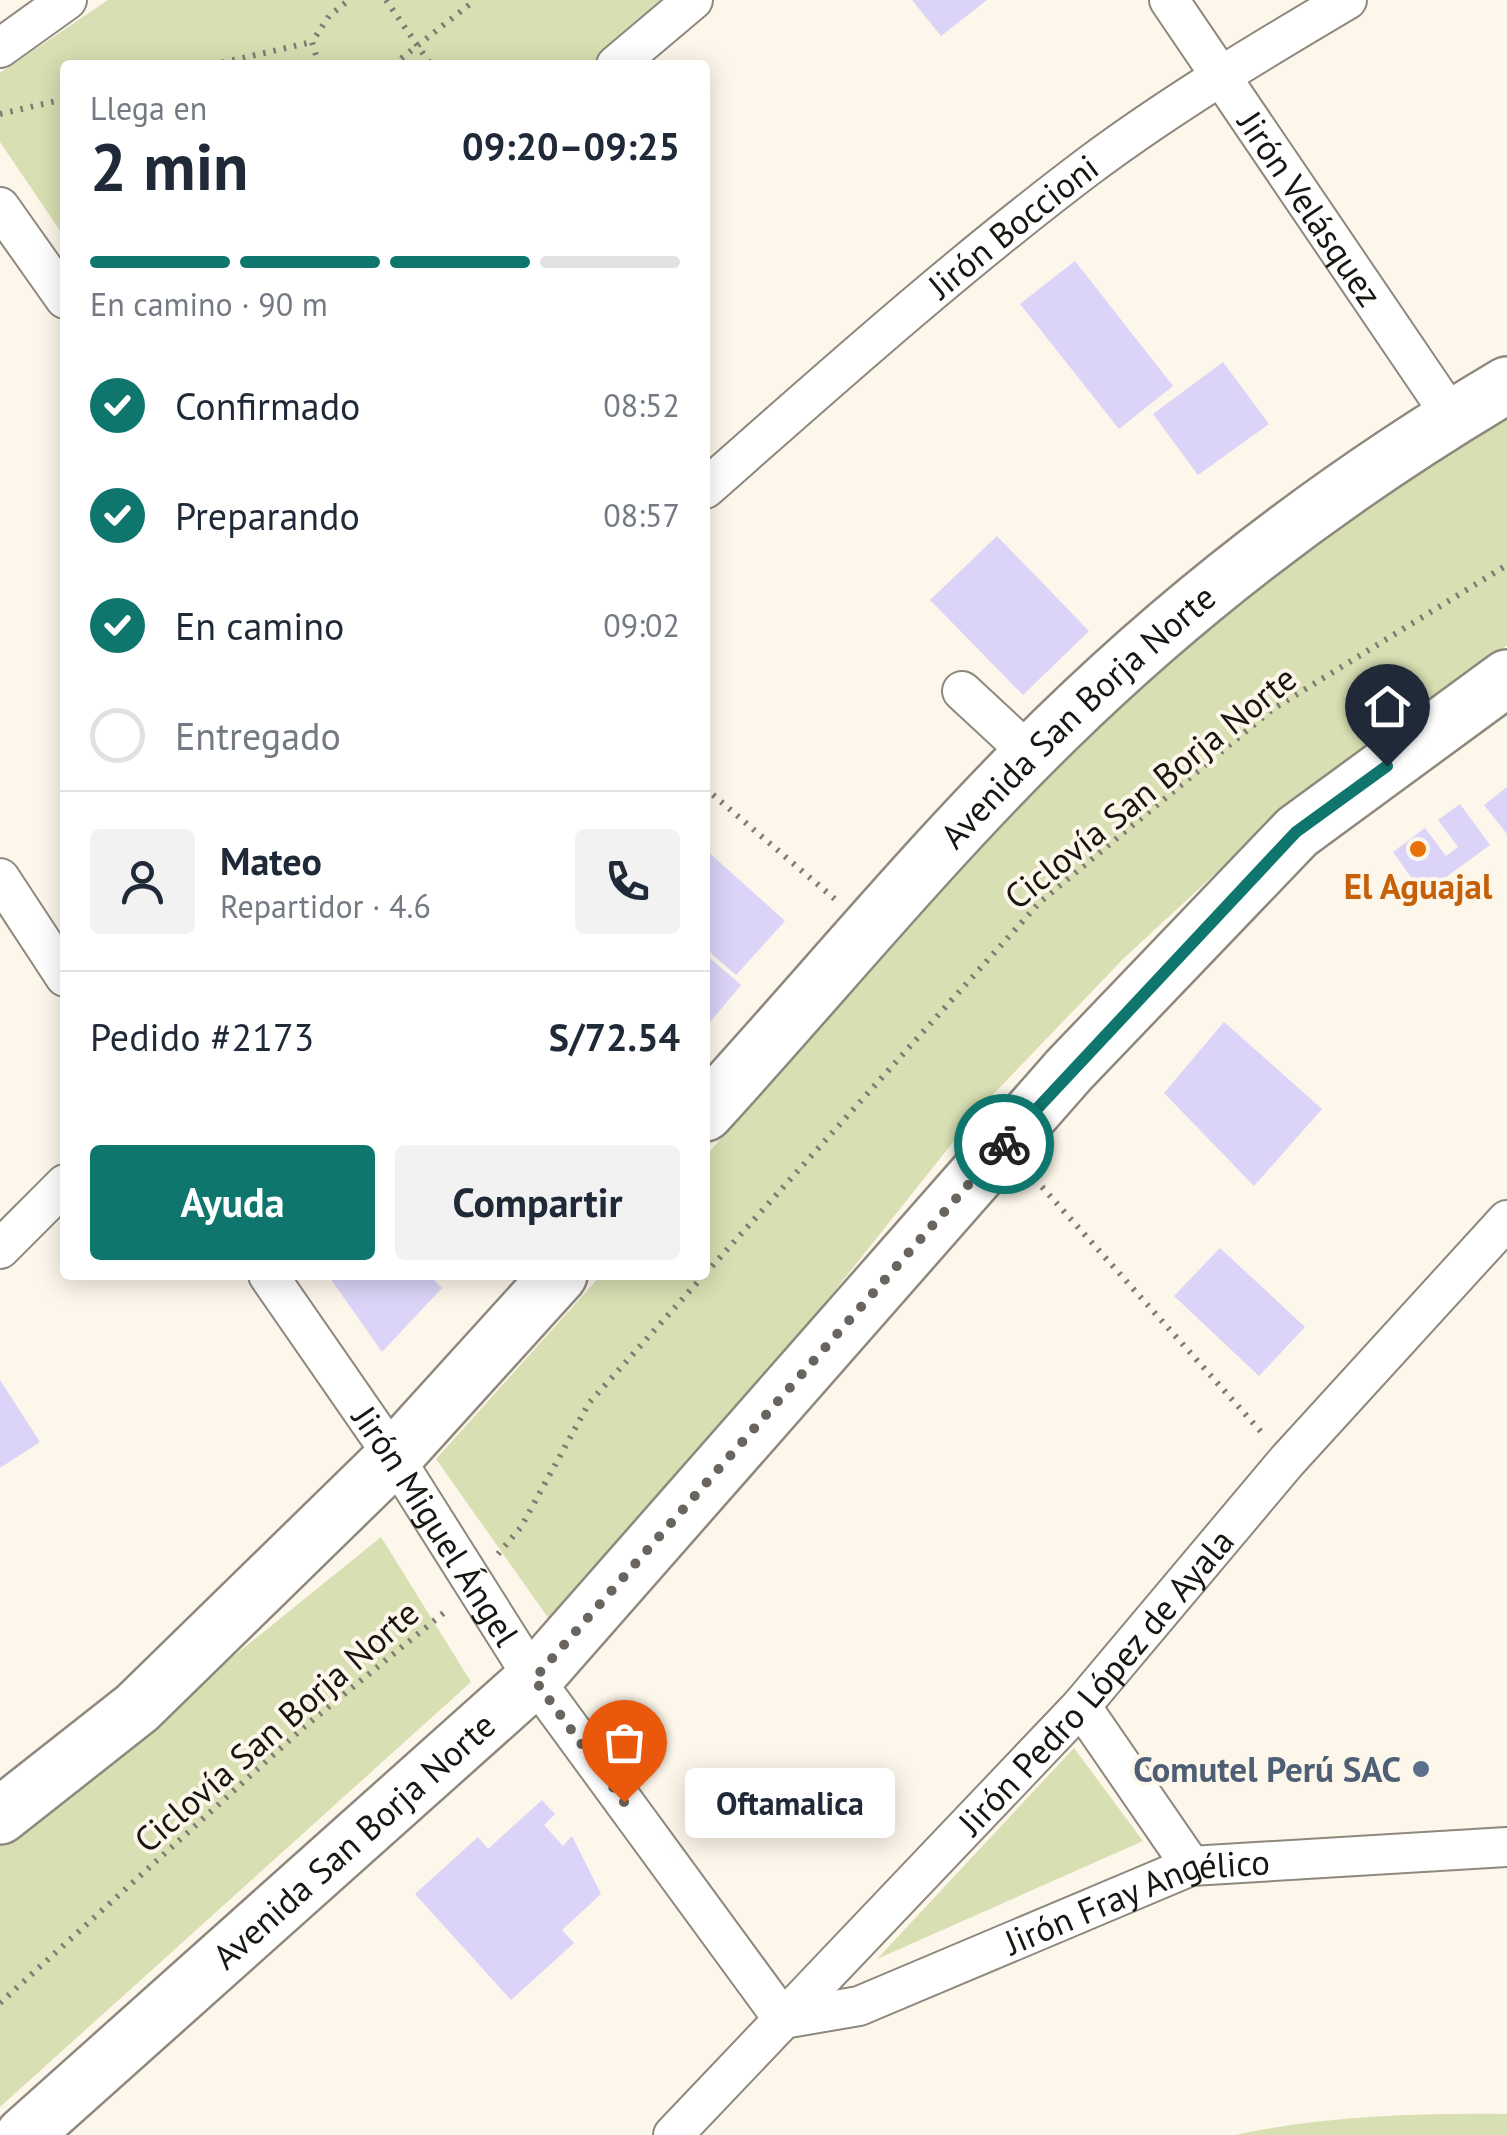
<!DOCTYPE html>
<html lang="es">
<head>
<meta charset="utf-8">
<style>
  body { margin:0; font-family:"PT Sans",sans-serif; background:#f2f2f3; color:#1f2937; height:100vh; display:flex; flex-direction:column; font-size:38px; white-space:nowrap }
  * { box-sizing:border-box; margin:0 }
  p { font-size:32px; color:#747a83 }
  .icon { flex:none; width:55px; height:55px; fill:none; stroke:currentColor; stroke-width:2; stroke-linecap:round; stroke-linejoin:round }
  .map { position:relative; flex:1; overflow:hidden }
  .details { position:absolute; left:60px; top:60px; width:650px; height:1220px; display:flex; flex-direction:column; background:#fff; border-radius:10px; box-shadow:0 5px 25px #0003 }
  .details>* { flex:none }
  .pin { position:absolute; display:grid; place-items:center; width:85px; height:85px; color:#fff; margin:-102px -42px; border-radius:50% 50% 50% 0; rotate:-45deg; box-shadow:0 0 10px #0007 }
  .pin .icon { rotate:45deg }
  .courier { position:absolute; display:grid; place-items:center; width:100px; height:100px; margin:-50px; border:8px solid #0f766e; border-radius:50%; background:#fff; color:#222; box-shadow:0 2px 12px #0007 }
  .bubble { position:absolute; height:70px; border-radius:10px; background:#fff; box-shadow:0 5px 25px #0003; font-size:32px; font-weight:800; line-height:70px; text-align:center }
  .headline em { font-style:normal; font-weight:800 }
  .headline div { display:flex; flex-direction:column-reverse }
  .headline { display:flex; align-items:center; justify-content:space-between; height:170px; padding:0 30px }
  h1 { font-size:65px; font-weight:800; line-height:75px }
  .bar { display:grid; grid-template-columns:repeat(4,1fr); gap:15px 10px; align-content:center; height:120px; padding:0 30px }
  .bar i { height:12px; border-radius:8px; background:#e0e1e3 }
  .bar .on { background:#0f766e }
  .bar p { grid-column:span 4 }
  .line { display:flex; align-items:center; gap:25px; padding:0 30px; border-top:2px solid #e0e1e3 }
  .line div { flex:1 }
  .round { display:grid; place-items:center; flex:none; width:105px; height:105px; border-radius:10px; background:#f2f2f3 }
  ol { padding:0 30px; list-style:none }
  li { display:flex; align-items:center; gap:30px; height:110px }
  li p { margin-inline-start:auto }
  li .icon { padding:10px; border-radius:50%; background:#0f766e; color:#fff; stroke-width:4 }
  li:last-child { color:#747a83 }
  li i { width:55px; height:55px; border:5px solid #e0e1e3; border-radius:50% }
  .primary-button { display:flex; gap:20px; margin-top:auto; padding:20px 30px }
  .primary-button a { flex:1; height:115px; border-radius:10px; background:#0f766e; color:#fff; font-size:40px; font-weight:800; line-height:115px; text-align:center }
  .primary-button a+a { background:#f2f2f3; color:#1f2937 }
  .map>svg:first-child { display:block }
  .green { fill:#d8dfb2 }
  .building { fill:#dbd4f8 }
  .lines { fill:none; stroke-linecap:round; stroke-linejoin:round }
  .street-casing { stroke:#8e887d; stroke-width:42 }
  .secondary-casing { stroke:#8e887d; stroke-width:60 }
  .path { stroke:#807b73; stroke-width:6; stroke-dasharray:2.5 8; stroke-linecap:butt }
  .street { stroke:#fff; stroke-width:38 }
  .secondary { stroke:#fff; stroke-width:55 }
  .done { stroke:#69645e; stroke-width:10; stroke-dasharray:0 18 }
  .route { stroke:#0f766e; stroke-width:12 }
  .food-dot { fill:#e8710a; stroke:#fdf6ea; stroke-width:4 }
  .service-dot { fill:#5c6f8a; stroke:#fdf6ea; stroke-width:4 }
  .labels { text-anchor:middle; dominant-baseline:central; stroke-width:8; stroke-linejoin:round; paint-order:stroke }
  .street-label { font-size:35px; fill:#191612; stroke:#fdf6ea }
  .food-label { font-size:35px; font-weight:bold; fill:#c56008; stroke:#fdf6ea }
  .service-label { font-size:35px; font-weight:bold; fill:#4e5e75; stroke:#fdf6ea; text-anchor:end }
</style>
</head>
<body>
<div class="map">
<svg width="1507" height="2135" viewBox="0 0 1507 2135">
  <rect width="100%" height="100%" fill="#fdf6ea"/>
  <g class="green">
    <path d="M108,0H669L590,65H65V238L0,142V73Z"/>
    <path d="M1507,408V645L1244,847L1123,959L981,1107L778,1362L549,1619L436,1459L601,1275H705V1157L1010,803L1210,618Z"/>
    <path d="M381,1537L471,1682L0,2107V1845Z"/>
    <path d="M1074,1748L1143,1841L877,1959Z"/>
    <path d="M1507,2114V2135H1235C1323,2116 1416,2113 1507,2114Z"/>
  </g>
  <g class="building">
    <path d="M912,0H987L941,36Z"/>
    <path d="M1075,261L1173,386L1119,429L1020,304Z"/>
    <path d="M1223,362L1269,424L1198,475L1153,414Z"/>
    <path d="M997,536L1089,631L1023,695L930,600Z"/>
    <path d="M1507,787V834L1484,805Z"/>
    <path d="M1460,804L1490,845L1423,894L1393,852L1425,828L1446,856L1458,847L1438,820Z"/>
    <path d="M705,849L785,921L736,975L705,948Z"/>
    <path d="M705,954L741,985L705,1028Z"/>
    <path d="M1224,1022L1322,1109L1254,1186L1164,1093Z"/>
    <path d="M1220,1248L1305,1327L1259,1376L1174,1296Z"/>
    <path d="M328,1275H429L442,1288L382,1352Z"/>
    <path d="M0,1380L40,1442L0,1468Z"/>
    <path d="M542,1800L555,1814L544,1825L563,1846L572,1836L601,1894L562,1930L574,1943L511,2000L415,1894L478,1837L488,1849Z"/>
  </g>
  <g class="lines">
    <g class="street-casing">
      <g id="street">
        <path id="s1" d="M1169,0L1452,417"/>
        <path d="M0,48L67,0"/>
        <path d="M616,65L693,0"/>
        <path d="M0,207L65,299"/>
        <path id="s2" d="M705,489C831,378 956,266 1090,165C1172,104 1259,52 1347,0"/>
        <path d="M962,691L1031,755"/>
        <path d="M0,878L65,977"/>
        <path d="M0,1249L65,1184"/>
        <path id="s3" d="M268,1275L394,1457L534,1679L783,2019L859,2006L1191,1866L1507,1847"/>
        <path d="M1081,1706L1191,1866"/>
        <path id="s4" d="M673,2135L1081,1706L1287,1461L1507,1220"/>
      </g>
    </g>
    <g class="secondary-casing">
      <g id="secondary">
        <path id="s5" d="M705,1113C822,985 933,849 1057,728C1191,597 1346,480 1507,385"/>
        <path d="M0,1816L137,1708L394,1457L559,1275"/>
        <path id="s6" d="M24,2135L534,1679L1069,1070L1297,832L1507,678"/>
      </g>
    </g>
    <g class="path">
      <path d="M386,0L431,65"/>
      <path d="M212,65L312,42"/>
      <path d="M319,65L312,42L329,16L349,0"/>
      <path d="M393,65L475,0"/>
      <path d="M0,114L65,99"/>
      <path d="M705,788L836,900"/>
      <path d="M1035,1179L1263,1434"/>
      <path d="M705,1274L1040,902L1273,709L1507,565"/>
      <path d="M498,1554L521,1527L589,1403L704,1275"/>
      <path d="M0,2003L304,1727L446,1611"/>
    </g>
    <use href="#street" class="street"/>
    <use href="#secondary" class="secondary"/>
  </g>
  <g class="lines">
    <path class="done" d="M624,1802L534,1679L1004,1144"/>
    <path class="route" d="M1004,1144L1296,832L1387,766"/>
  </g>
  <circle class="food-dot" cx="1418" cy="849" r="10"/>
  <circle class="service-dot" cx="1421" cy="1769" r="10"/>
  <g class="labels">
    <g class="street-label">
      <text stroke="none"><textPath href="#s1" startOffset="252">Jirón Velásquez</textPath></text>
      <text stroke="none"><textPath href="#s2" startOffset="405">Jirón Boccioni</textPath></text>
      <text stroke="none"><textPath href="#s5" startOffset="545">Avenida San Borja Norte</textPath></text>
      <text transform="translate(1150 787) rotate(-39)">Ciclovía San Borja Norte</text>
      <text stroke="none"><textPath href="#s3" startOffset="302">Jirón Miguel Ángel</textPath></text>
      <text stroke="none"><textPath href="#s4" startOffset="620">Jirón Pedro López de Ayala</textPath></text>
      <text transform="translate(276 1726) rotate(-41)">Ciclovía San Borja Norte</text>
      <text stroke="none"><textPath href="#s6" startOffset="442">Avenida San Borja Norte</textPath></text>
      <text stroke="none"><textPath href="#s3" startOffset="1282">Jirón Fray Angélico</textPath></text>
    </g>
    <g class="food-label">
      <text x="1418" y="886">El Aguajal</text>
    </g>
    <g class="service-label">
      <text x="1401" y="1769">Comutel Perú SAC</text>
    </g>
  </g>
</svg>
<div class="pin" style="left:624px;top:1802px;background:#ea580c"><svg class="icon" aria-label="bag" viewBox="0 0 24 24"><path d="M5 8h14l-1 12H6zM9 8a3 3 0 0 1 6 0"/></svg></div>
<div class="pin" style="left:1387px;top:766px;background:#1f2937"><svg class="icon" aria-label="home" viewBox="0 0 24 24"><path d="M3 11l9-7 9 7M6 9v11h12V9"/></svg></div>
<div class="courier" style="left:1004px;top:1144px"><svg class="icon" aria-label="bike" viewBox="0 0 24 24"><circle cx="6" cy="16" r="4"/><circle cx="18" cy="16" r="4"/><path d="M6 16l4-8h5l3 8M10 8l3 8H6M13 5h3"/></svg></div>
<div class="bubble" style="left:685px;top:1768px;width:210px">Oftamalica</div>
<section class="details">
<div class="headline"><div><h1>2 min</h1><p>Llega en</p></div><em>09:20–09:25</em></div>
<div class="bar"><i class="on"></i><i class="on"></i><i class="on"></i><i></i><p>En camino · 90 m</p></div>
<ol>
<li><svg class="icon" aria-label="check" viewBox="0 0 24 24"><path d="M5 12l5 5 9-10"/></svg>Confirmado<p>08:52</p></li>
<li><svg class="icon" aria-label="check" viewBox="0 0 24 24"><path d="M5 12l5 5 9-10"/></svg>Preparando<p>08:57</p></li>
<li><svg class="icon" aria-label="check" viewBox="0 0 24 24"><path d="M5 12l5 5 9-10"/></svg>En camino<p>09:02</p></li>
<li><i></i>Entregado</li>
</ol>
<div class="line" style="height:180px"><a class="round"><svg class="icon" aria-label="person" viewBox="0 0 24 24"><circle cx="12" cy="8" r="4"/><path d="M4 21q1-7 8-7t8 7"/></svg></a><div><b>Mateo</b><p>Repartidor · 4.6</p></div><a class="round"><svg class="icon" aria-label="phone" viewBox="0 0 24 24"><path d="M5 4h4l2 5-3 2q2 4 5 5l2-3 5 2v4C11 20 4 13 5 4z"/></svg></a></div>
<div class="line" style="height:130px"><div>Pedido #2173</div><b>S/72.54</b></div>
<div class="primary-button"><a>Ayuda</a><a>Compartir</a></div>
</section>
</div>
</body>
</html>
